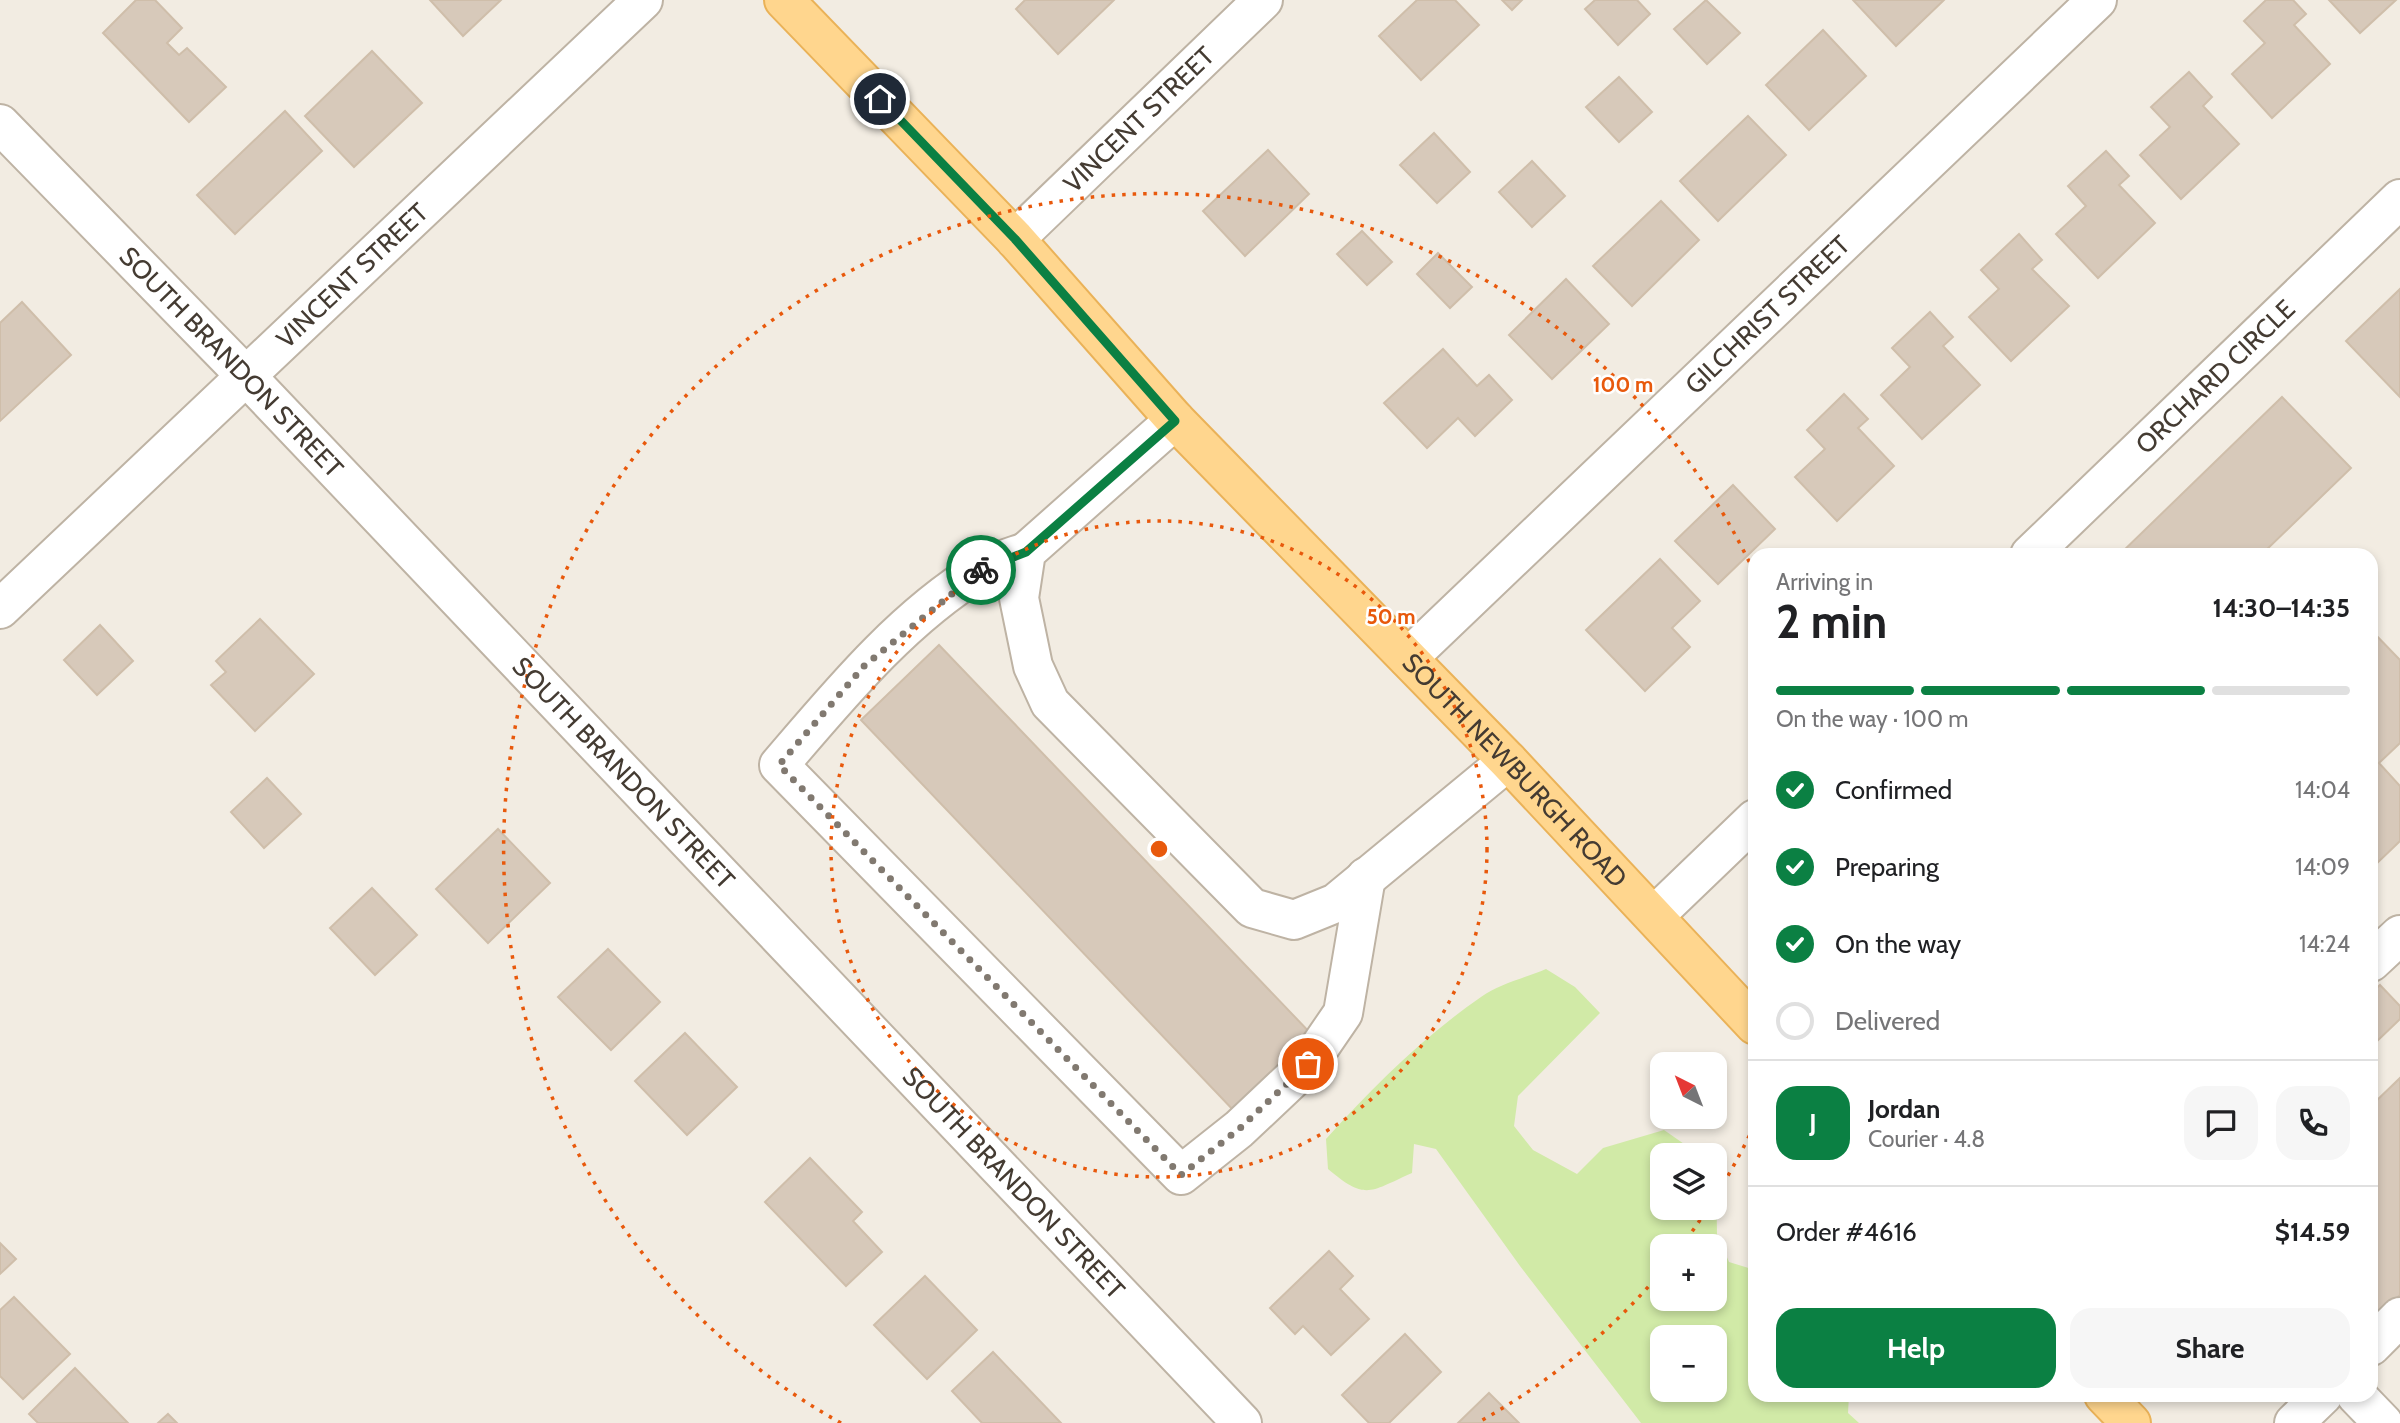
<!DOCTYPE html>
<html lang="en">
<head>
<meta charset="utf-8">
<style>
  body { margin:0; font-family:Cabin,sans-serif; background:#f6f6f6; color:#202124; height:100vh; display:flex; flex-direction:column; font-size:26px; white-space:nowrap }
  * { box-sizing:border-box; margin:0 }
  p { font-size:23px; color:#757577 }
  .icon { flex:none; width:38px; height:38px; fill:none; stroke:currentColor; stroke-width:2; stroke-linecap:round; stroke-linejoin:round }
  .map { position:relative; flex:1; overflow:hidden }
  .sheet { position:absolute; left:1748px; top:548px; width:630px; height:854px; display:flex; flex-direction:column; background:#fff; border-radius:21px; box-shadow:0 4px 10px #0003 }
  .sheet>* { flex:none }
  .needle { width:46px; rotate:318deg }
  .controls { position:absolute; left:1650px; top:1052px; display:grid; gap:14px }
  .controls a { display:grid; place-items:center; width:77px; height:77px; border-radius:14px; background:#fff; box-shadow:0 4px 10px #0003; font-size:35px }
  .pin { position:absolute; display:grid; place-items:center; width:60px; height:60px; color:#fff; margin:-30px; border:4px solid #fff; border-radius:50%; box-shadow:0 2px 7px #0007 }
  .courier { position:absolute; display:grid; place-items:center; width:70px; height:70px; margin:-35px; border:5px solid #0b8043; border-radius:50%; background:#fff; color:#222; box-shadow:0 2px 9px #0007 }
  .headline em { font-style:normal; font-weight:800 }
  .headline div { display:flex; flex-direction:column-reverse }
  .headline { display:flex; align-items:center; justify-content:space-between; height:119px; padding:0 28px }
  h1 { font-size:46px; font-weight:800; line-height:52px }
  .bar { display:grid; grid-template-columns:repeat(4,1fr); gap:10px 7px; align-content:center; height:84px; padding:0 28px }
  .bar i { height:9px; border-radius:5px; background:#e0e0e0 }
  .bar .selected { background:#0b8043 }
  .bar p { grid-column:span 4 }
  .line { display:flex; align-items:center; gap:18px; padding:0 28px; border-top:2px solid #e0e0e0 }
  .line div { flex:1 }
  .round { display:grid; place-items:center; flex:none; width:74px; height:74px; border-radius:21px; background:#f6f6f6 }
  ol { padding:0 28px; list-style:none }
  li { display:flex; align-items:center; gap:21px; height:77px }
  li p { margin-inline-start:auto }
  li .icon { padding:7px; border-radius:50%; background:#0b8043; color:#fff; stroke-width:4 }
  li:last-child { color:#757577 }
  li i { width:38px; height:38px; border:4px solid #e0e0e0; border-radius:50% }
  .cta { display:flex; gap:14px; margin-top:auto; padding:14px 28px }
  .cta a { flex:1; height:80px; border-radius:21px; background:#0b8043; color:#fff; font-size:28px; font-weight:800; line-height:80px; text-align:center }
  .cta a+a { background:#f6f6f6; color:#202124 }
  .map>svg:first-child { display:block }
  .green { fill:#d1eaa7; fill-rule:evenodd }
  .building { fill:#d7c9ba; stroke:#cfbeaa; stroke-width:2 }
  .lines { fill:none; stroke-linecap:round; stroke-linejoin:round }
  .minor-casing { stroke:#beb3a4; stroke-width:42 }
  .major-casing { stroke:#eab258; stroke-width:42 }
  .minor { stroke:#fff; stroke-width:38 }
  .major { stroke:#ffd68e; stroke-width:38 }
  .done { stroke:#817970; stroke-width:7; stroke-dasharray:0 12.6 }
  .route { stroke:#0b8043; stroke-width:9 }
  .ring { fill:none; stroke:#e8590c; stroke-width:3.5; stroke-dasharray:3.5 7 }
  .labels { text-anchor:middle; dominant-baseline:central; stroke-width:5; stroke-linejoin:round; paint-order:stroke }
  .street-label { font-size:26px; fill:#443b32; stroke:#fff }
  .centre { fill:#e8590c; stroke:#fff; stroke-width:3.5 }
  .ring-label { font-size:21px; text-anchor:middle; font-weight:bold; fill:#e8590c; stroke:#fff; stroke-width:5; stroke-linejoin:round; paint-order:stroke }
</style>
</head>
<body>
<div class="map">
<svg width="2400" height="1423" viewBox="0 0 2400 1423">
  <rect width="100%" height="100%" fill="#f2ece2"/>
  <path class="green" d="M1546,969L1575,987L1600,1013L1518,1096L1514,1126L1533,1150L1577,1174L1603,1148L1664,1130L1700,1155H1662V1208H1715L1716,1172L1717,1234L1729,1262L1755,1270V1395H1849L1848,1413L1859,1423H1641L1520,1266L1436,1149L1414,1144L1412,1173C1369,1192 1366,1201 1328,1169L1326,1139C1373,1087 1423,1037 1481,997C1499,984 1525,978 1546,969ZM1662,1246H1715V1298H1662ZM1662,1337H1715V1390H1662Z"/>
  <g class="building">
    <path d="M136,0H155L182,28L167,43L179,55L187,48L226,87L189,122L103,33Z"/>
    <path d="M430,0H501L463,36Z"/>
    <path d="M1025,0H1114L1058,54L1016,9Z"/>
    <path d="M1417,0H1455L1479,25L1421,80L1379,36Z"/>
    <path d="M1502,0H1522L1512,10Z"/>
    <path d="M1595,0H1637L1650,14L1618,45L1585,9Z"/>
    <path d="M1706,0L1740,33L1707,64L1674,29Z"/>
    <path d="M1853,0H1944L1896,46Z"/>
    <path d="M2266,0H2293L2306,14L2294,25L2330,64L2272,118L2232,74L2265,43L2244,21Z"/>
    <path d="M2329,0H2396L2360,33Z"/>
    <path d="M1823,30L1866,76L1809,130L1766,85Z"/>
    <path d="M372,51L422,103L354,167L305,116Z"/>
    <path d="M2189,72L2212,97L2203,106L2239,144L2181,199L2140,155L2170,127L2151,107Z"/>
    <path d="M1619,77L1652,112L1619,142L1586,107Z"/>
    <path d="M285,111L322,151L235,234L197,195Z"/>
    <path d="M1748,116L1786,155L1718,221L1680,181Z"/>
    <path d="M1434,133L1470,172L1437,203L1400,165Z"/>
    <path d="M1268,150L1309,194L1245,256L1203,211Z"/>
    <path d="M2106,151L2129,176L2119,185L2155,223L2098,278L2056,234L2086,206L2068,186Z"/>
    <path d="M1532,161L1565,196L1532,227L1499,192Z"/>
    <path d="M1661,201L1699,240L1632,306L1593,266Z"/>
    <path d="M1362,231L1392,262L1367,285L1337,254Z"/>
    <path d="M2019,234L2042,260L2032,269L2069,306L2011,361L1969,317L1999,289L1981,270Z"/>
    <path d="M1438,253L1472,287L1450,308L1417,274Z"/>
    <path d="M1566,279L1609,324L1552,379L1509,335Z"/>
    <path d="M2400,289V397L2346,341Z"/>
    <path d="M22,302L71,355L0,421V323Z"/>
    <path d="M1930,312L1953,337L1943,346L1980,385L1922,439L1881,395L1910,367L1892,348Z"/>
    <path d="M1443,349L1477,386L1489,375L1512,400L1475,436L1458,418L1427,448L1384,403Z"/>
    <path d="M1844,394L1868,419L1858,428L1894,466L1837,521L1795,477L1825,449L1807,430Z"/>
    <path d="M2282,397L2351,468L2261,555H2119Z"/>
    <path d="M1733,485L1775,529L1718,584L1675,541Z"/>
    <path d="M1660,559L1700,601L1672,628L1690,647L1645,691L1586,630Z"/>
    <path d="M260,619L314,674L255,731L211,685L226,672L216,661Z"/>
    <path d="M100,625L133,661L97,695L64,660Z"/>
    <path d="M2371,630L2400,660V743L2379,763L2400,786V841L2371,869Z"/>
    <path d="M939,645L1316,1039L1237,1114L861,720Z"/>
    <path d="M267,778L301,814L264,848L231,812Z"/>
    <path d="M498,829L550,883L488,943L436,889Z"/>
    <path d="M372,888L417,935L375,975L330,928Z"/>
    <path d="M608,949L660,1002L611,1050L558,997Z"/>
    <path d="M2380,985L2400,1006V1019L2371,1047V993Z"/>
    <path d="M685,1033L737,1087L687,1135L635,1081Z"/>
    <path d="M2400,1078V1295L2371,1323V1106Z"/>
    <path d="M810,1158L862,1212L853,1221L882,1252L846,1286L765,1202Z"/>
    <path d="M0,1243L16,1259L0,1274Z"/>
    <path d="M1329,1251L1353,1276L1340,1289L1369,1319L1331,1355L1303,1326L1295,1334L1270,1308Z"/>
    <path d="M925,1276L977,1330L927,1379L874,1325Z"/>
    <path d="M14,1297L70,1354L23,1399L0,1376V1310Z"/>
    <path d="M1405,1334L1441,1372L1389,1423H1369L1342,1395Z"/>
    <path d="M993,1352L1061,1423H982L952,1391Z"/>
    <path d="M75,1368L128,1423H38L29,1414Z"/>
    <path d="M1489,1393L1519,1423H1458Z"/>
    <path d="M168,1414L177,1423H158Z"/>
  </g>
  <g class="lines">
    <g class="minor-casing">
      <g id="minor">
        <path id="s1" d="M0,124L246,376L1242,1423"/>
        <path id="s2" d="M1015,239L1263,0"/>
        <path d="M1175,420L1026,552L1019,598L1033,666L1050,703L1252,908L1294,920L1336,903L1508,761"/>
        <path d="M1026,552C1012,557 994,562 981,570C902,618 839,695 779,765L1181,1175L1239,1129L1308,1064L1343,1013L1366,877"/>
        <path id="s3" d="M2030,555L2400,199"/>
        <path id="s4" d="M0,609L643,0"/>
        <path id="s5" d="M1408,658L2097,0"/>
        <path d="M1654,916L1755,819"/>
        <path d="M2371,962L2400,935"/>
        <path d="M2371,1346L2400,1317"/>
        <path d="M2356,1395L2383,1423"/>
        <path d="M2294,1423L2323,1395"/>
      </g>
    </g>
    <g class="major-casing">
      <g id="major">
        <path id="s6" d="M784,0L1015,239L1175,420L1508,761L1755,1025"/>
        <path d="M2104,1395L2131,1423"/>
      </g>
    </g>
    <use href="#minor" class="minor"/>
    <use href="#major" class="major"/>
  </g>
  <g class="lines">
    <path class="done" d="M981,570L864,666L779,765L1181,1175L1239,1129L1308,1064"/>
    <path class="route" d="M880,99L1015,239L1175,421L1026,552L981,570"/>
  </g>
  <g class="ring">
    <circle cx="1159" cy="849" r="328"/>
    <path d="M1754 1126A656 656 0 0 1 1715 1197M1706 1211A656 656 0 0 1 1683 1244M1662 1271A656 656 0 0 1 1477 1423M841 1423A656 656 0 1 1 1754 572"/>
  </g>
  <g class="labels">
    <g class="street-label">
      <text stroke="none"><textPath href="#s2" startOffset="172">VINCENT STREET</textPath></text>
      <text stroke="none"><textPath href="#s4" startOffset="485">VINCENT STREET</textPath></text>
      <text stroke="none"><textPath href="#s5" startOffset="497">GILCHRIST STREET</textPath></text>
      <text stroke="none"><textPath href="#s1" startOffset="332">SOUTH BRANDON STREET</textPath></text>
      <text stroke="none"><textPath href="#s3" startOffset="257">ORCHARD CIRCLE</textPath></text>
      <text stroke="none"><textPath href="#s6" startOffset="1062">SOUTH NEWBURGH ROAD</textPath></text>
      <text stroke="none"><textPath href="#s1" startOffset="900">SOUTH BRANDON STREET</textPath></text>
      <text stroke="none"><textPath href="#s1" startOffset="1466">SOUTH BRANDON STREET</textPath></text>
    </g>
  </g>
  <circle cx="1159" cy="849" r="10" class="centre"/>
  <g class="ring-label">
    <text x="1623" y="392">100 m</text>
    <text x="1391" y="624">50 m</text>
  </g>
</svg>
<div class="controls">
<a><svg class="needle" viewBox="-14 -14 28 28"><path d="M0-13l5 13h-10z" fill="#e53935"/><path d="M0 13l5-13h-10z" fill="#757577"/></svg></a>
<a><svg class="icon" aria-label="layers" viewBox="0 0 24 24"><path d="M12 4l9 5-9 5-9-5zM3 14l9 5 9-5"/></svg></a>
<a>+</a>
<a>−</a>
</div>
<div class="pin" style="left:1308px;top:1064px;background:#ea580c"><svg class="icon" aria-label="bag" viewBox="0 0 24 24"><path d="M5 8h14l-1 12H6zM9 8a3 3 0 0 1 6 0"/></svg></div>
<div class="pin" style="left:880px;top:99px;background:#1f2937"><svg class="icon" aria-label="home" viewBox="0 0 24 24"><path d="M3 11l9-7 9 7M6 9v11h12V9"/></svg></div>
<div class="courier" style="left:981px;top:570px"><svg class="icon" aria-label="bike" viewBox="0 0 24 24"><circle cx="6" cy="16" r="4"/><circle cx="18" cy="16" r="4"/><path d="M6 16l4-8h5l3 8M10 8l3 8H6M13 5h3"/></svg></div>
<section class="sheet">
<div class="headline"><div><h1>2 min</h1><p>Arriving in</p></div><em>14:30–14:35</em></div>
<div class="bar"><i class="selected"></i><i class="selected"></i><i class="selected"></i><i></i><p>On the way · 100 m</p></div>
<ol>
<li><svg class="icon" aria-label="check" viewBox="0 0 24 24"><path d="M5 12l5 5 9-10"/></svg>Confirmed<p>14:04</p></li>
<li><svg class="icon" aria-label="check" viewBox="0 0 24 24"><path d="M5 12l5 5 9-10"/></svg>Preparing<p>14:09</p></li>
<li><svg class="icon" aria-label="check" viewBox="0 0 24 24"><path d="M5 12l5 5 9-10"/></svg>On the way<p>14:24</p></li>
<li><i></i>Delivered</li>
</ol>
<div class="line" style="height:126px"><b class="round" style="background:#0b8043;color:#fff">J</b><div><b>Jordan</b><p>Courier · 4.8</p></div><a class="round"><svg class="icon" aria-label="chat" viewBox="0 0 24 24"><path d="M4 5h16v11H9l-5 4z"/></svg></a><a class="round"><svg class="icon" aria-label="phone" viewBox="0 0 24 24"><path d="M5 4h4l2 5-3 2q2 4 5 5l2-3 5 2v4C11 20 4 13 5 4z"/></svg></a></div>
<div class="line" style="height:91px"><div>Order #4616</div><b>$14.59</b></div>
<div class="cta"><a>Help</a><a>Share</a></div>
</section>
</div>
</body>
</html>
